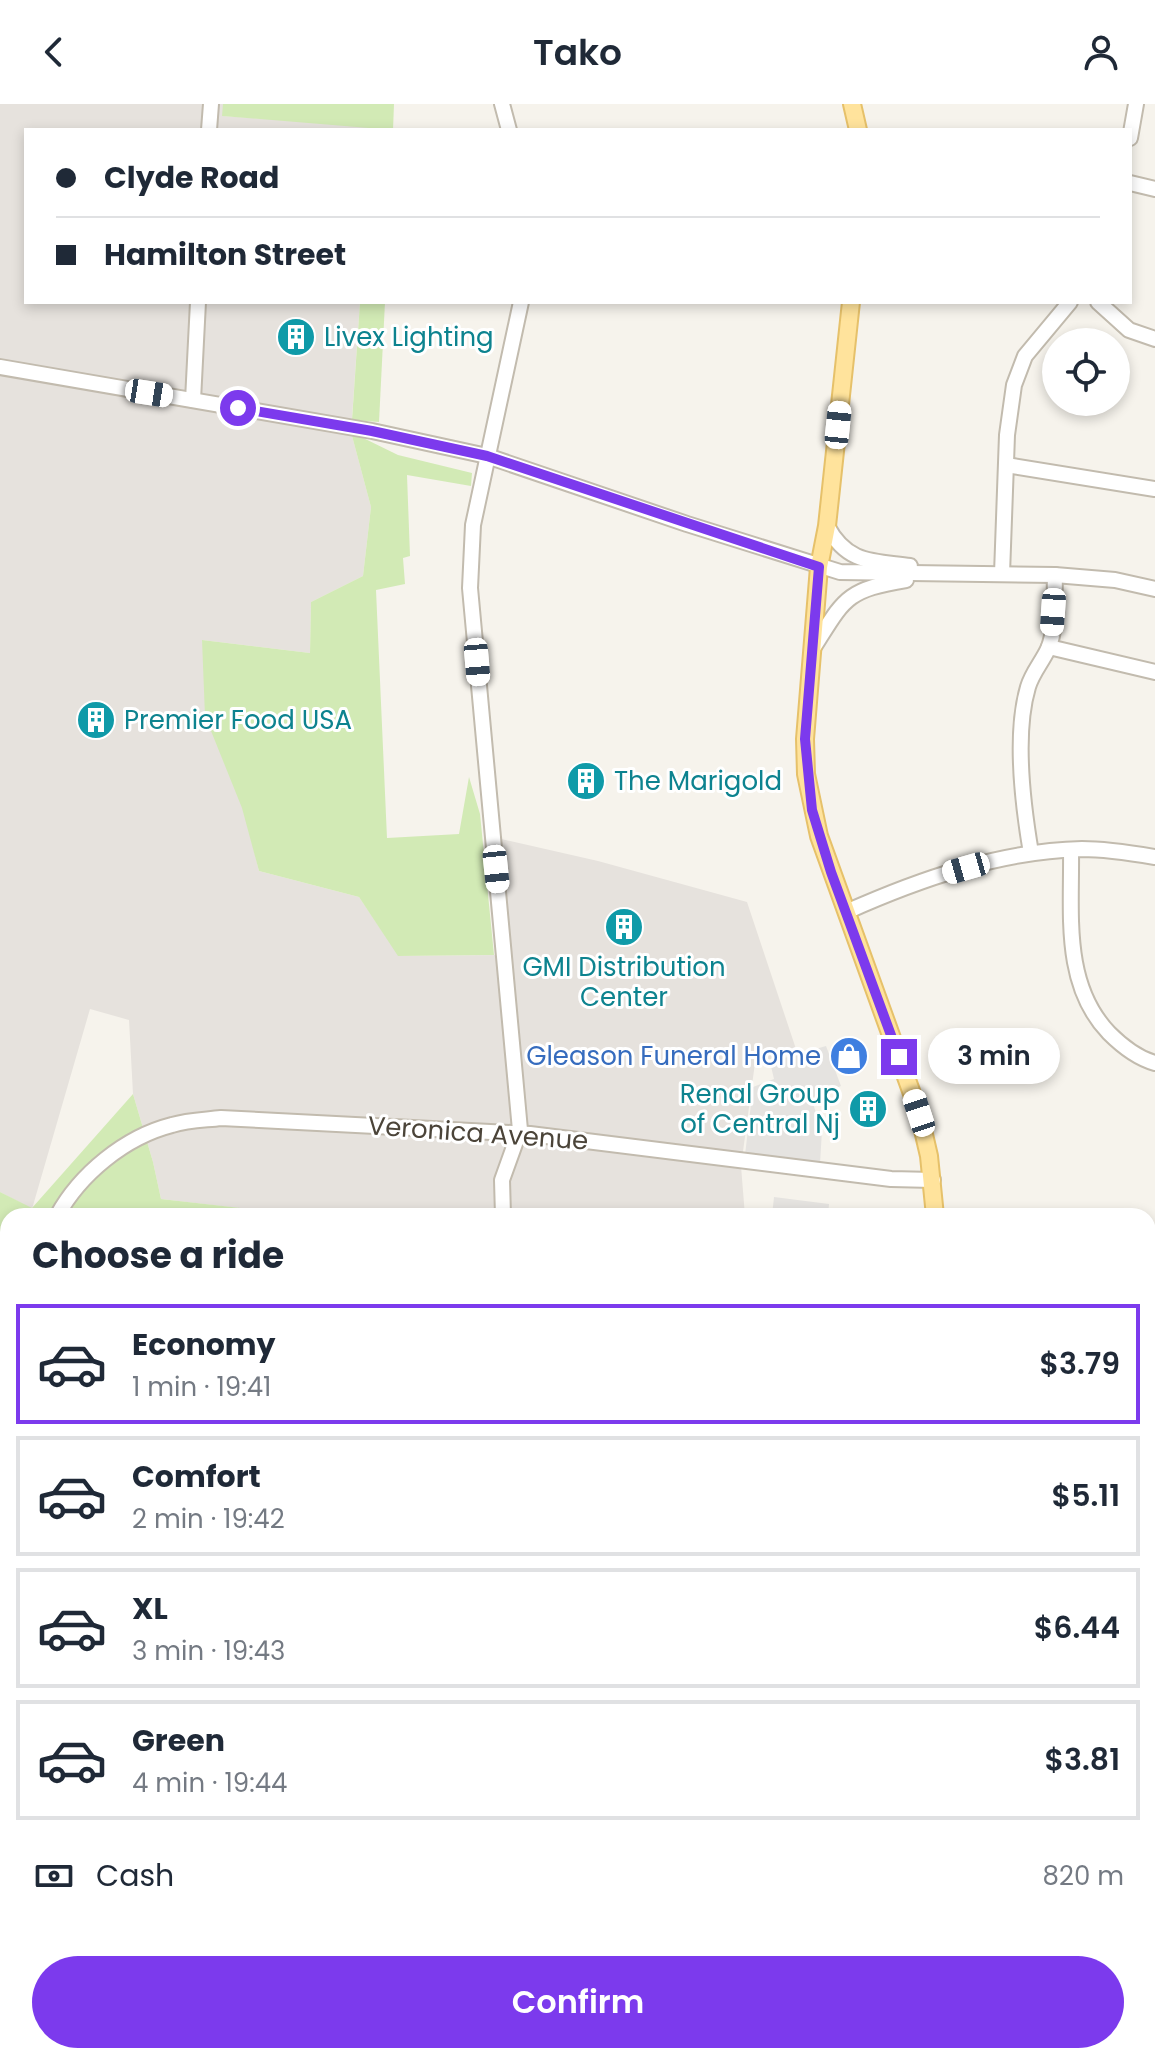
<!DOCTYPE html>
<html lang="en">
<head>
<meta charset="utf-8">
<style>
	body { margin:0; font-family:Poppins,sans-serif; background:#f6f6f7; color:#1f2937; height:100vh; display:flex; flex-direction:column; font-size:30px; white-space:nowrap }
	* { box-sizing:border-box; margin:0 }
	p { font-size:26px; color:#747a83 }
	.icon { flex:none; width:44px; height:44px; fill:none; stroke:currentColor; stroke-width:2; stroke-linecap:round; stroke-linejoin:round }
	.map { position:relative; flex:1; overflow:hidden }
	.drawer { position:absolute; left:0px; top:1104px; width:1156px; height:856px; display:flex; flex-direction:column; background:#fff; border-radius:24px 24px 0 0; box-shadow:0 4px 12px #0003 }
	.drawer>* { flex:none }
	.hud { position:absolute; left:24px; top:24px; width:1108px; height:176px; border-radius:0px; box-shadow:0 4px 12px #0003; display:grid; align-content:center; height:176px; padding:0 32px; background:#fff }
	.buttons { position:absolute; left:1042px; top:224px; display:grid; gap:16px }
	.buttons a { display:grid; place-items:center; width:88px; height:88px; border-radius:50%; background:#fff; box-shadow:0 4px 12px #0003; font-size:40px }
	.end { position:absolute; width:36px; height:36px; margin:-18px; border:10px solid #7c3aed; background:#fff; box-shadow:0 0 0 4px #fff }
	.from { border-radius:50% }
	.bubble { position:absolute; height:56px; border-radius:28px; background:#fff; box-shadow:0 4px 12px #0003; font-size:26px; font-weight:600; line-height:56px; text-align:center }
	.car { position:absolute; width:24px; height:48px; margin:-24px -12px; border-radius:10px; box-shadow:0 0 6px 2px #0007; background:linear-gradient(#fff 24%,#345 0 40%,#fff 0 76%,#345 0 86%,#fff 0) }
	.hud b { display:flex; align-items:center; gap:28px; height:76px; font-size:30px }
	.hud b+b { border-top:2px solid #e0e1e3 }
	.hud i { width:20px; height:20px; background:#1f2937 }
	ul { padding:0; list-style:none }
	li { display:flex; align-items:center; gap:24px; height:120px; margin:0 16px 12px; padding:0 16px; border:4px solid #e0e1e3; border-radius:0px }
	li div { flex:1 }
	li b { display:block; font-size:30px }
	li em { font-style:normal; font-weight:600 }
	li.on { border-color:#7c3aed }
	li>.icon { width:72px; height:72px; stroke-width:1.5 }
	h2 { padding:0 32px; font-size:36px; line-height:96px }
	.pay { display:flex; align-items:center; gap:20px; height:88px; padding:0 32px; font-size:30px }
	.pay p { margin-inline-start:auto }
	.button { display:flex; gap:16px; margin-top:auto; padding:16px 32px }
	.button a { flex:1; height:92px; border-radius:48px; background:#7c3aed; color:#fff; font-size:32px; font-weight:600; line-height:92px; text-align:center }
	header { display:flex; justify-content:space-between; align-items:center; height:104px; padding:0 32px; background:#fff; font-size:36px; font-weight:600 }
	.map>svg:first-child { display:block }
</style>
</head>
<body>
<header><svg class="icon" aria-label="back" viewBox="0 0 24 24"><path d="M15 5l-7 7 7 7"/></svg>Tako<svg class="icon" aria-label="person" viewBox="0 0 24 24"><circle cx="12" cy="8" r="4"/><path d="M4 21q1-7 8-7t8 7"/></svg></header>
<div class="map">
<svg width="1155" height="1960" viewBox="0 0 1155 1960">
	<rect width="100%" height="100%" fill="#f6f3ec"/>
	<!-- industrial -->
	<g fill="#e6e2dd">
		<path d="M0,0H223V12L371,22V26H26V198H360L351,328L371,403L363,472L311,498L310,549L202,536L259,767L359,793L399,852L503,851L492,733L598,757L747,798L797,948L755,959L741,1062L745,1112H284L283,1109L161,1095L153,1058L133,990L129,916L90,905L32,1105L0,1088Z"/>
		<path d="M0,1488L8,1490V1761L0,1759Z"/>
		<path d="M0,1916L8,1920V1952H166L232,1956L259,1952H469L470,1960H0Z"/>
	</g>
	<!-- green -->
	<g fill="#d2eab5">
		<path d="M223,0H394L393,26L222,12Z"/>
		<path d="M360,198H385L379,318L352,316Z"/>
		<path d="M351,328L398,351L472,369L471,382L407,371L410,452L403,454L405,480L376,486L387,734L459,730L469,673L480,710L494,851L398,852L359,793L259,767L242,704L205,612L202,536L310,549L311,498L363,472L371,403Z"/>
		<path d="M133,990L153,1058L161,1095L284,1109L283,1112H8V1490L0,1488V1088L32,1104Z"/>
		<path d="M1148,1525H1155V1649L1148,1646Z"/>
		<path d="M0,1759L8,1761V1920L0,1916Z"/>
	</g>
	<!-- parking -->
	<g fill="#e5e3e0">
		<path d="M826,942L841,982L811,994L822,1026L820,1060L745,1051L753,983L774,975L770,958Z"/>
		<path d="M774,1093L829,1100L828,1112H772Z"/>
	</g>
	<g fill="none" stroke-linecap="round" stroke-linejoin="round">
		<defs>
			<g id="minor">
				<path d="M502,0L509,26"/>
				<path d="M209,26L211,0"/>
				<path d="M1130,34L1136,0"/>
				<path d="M1130,79L1155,85"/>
				<path d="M1098,198L1129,226L1155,235"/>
				<path d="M0,263L372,327L487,352L687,420L840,468L1055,471L1115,476L1155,485"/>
				<path d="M193,296L198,198"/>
				<path d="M1006,361L1155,385"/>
				<path d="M827,422C847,460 873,457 910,462"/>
				<path d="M1002,470L1007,331L1014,281L1025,252L1070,198"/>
				<path d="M1049,543L1155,568"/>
				<path d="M812,546C844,496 844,486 906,476"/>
				<path d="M1071,746C1072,809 1062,880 1109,929C1122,942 1137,954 1155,959"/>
				<path d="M1031,749C1023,702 1014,630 1028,583C1032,569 1042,558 1048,545C1057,524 1054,494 1055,471"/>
				<path d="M846,808C920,775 1000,747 1082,745C1106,745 1131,749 1155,753"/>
				<path d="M57,1112C80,1070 125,1033 172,1021C188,1016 204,1016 221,1014L530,1030L891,1075L933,1076"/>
				<path d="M503,1112L502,1076L520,1026L470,484L473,421L521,198"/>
				<path d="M1148,1140L1155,1142"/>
				<path d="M1148,1291L1155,1293"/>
				<path d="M0,1309L8,1278"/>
				<path d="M1148,1448L1155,1450"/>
				<path d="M1148,1712L1155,1714"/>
				<path d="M583,1952L584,1960"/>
				<path d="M766,1952L767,1960"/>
				<path d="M891,1952L892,1960"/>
			</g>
			<g id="major">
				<path d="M852,0L858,26"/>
				<path d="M851,198L827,422L819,463L805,635L806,670L819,732L919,1009L929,1052L935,1112"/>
				<path d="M1024,1952L1026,1960"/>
			</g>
		</defs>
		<!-- minor casing -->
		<use href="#minor" stroke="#c2bbae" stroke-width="18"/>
		<!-- major casing -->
		<use href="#major" stroke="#e6c16a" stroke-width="20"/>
		<!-- minor -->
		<use href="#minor" stroke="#fff" stroke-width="14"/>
		<!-- major -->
		<use href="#major" stroke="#ffe39c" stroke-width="16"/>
	</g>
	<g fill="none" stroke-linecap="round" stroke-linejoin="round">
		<!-- route -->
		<path stroke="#7c3aed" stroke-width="10" d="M238,304L372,327L487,352L819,463L805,635L812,706L831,768L899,953"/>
	</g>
	<!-- icons -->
	<defs>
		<symbol id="building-disc" viewBox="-11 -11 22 22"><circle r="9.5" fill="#0f9aa8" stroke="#fff"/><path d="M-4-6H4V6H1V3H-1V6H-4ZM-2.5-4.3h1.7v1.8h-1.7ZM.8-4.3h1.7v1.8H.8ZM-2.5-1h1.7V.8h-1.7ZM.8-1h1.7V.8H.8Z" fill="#fff"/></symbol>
		<symbol id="shop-disc" viewBox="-11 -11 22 22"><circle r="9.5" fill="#3f7fe0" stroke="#fff"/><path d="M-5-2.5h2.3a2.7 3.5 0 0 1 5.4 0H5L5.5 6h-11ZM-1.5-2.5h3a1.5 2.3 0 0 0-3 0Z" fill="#fff"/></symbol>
	</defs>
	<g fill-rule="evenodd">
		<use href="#building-disc" x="274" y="211" width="44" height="44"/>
		<use href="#building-disc" x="74" y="594" width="44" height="44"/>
		<use href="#building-disc" x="564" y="655" width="44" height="44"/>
		<use href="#building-disc" x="602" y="801" width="44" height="44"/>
		<use href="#shop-disc" x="827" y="930" width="44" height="44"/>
		<use href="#building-disc" x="846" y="983" width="44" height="44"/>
	</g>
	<g text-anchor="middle" stroke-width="6" stroke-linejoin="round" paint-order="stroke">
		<!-- culture labels -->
		<g font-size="26" fill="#0d838f" stroke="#fff" text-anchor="start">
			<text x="324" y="242">Livex Lighting</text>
			<text x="124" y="625">Premier Food USA</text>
			<text x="614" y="686">The Marigold</text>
			<text x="624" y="872" text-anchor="middle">GMI Distribution<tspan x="624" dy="30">Center</tspan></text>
			<text x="840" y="999" text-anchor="end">Renal Group<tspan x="840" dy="30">of Central Nj</tspan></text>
		</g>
		<!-- shop labels -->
		<g font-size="26" fill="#366cbe" stroke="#fff" text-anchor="end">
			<text x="821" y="961">Gleason Funeral Home</text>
		</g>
		<!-- street labels -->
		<g font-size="26" fill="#4b4439" stroke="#fff">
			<text transform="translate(478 1029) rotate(4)" y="9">Veronica Avenue</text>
		</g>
	</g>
</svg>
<div class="buttons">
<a><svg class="icon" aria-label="locate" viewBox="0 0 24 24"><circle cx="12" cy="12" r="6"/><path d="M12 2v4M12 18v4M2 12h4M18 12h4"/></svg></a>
</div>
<i class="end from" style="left:238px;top:304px"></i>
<i class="end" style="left:899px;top:953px"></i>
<div class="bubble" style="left:928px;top:924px;width:132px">3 min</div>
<i class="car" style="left:149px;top:289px;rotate:99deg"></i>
<i class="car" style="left:838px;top:321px;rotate:6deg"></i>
<i class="car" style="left:1053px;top:508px;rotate:184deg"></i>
<i class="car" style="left:477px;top:558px;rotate:175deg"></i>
<i class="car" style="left:966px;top:764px;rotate:254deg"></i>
<i class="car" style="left:496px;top:765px;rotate:174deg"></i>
<i class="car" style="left:919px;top:1009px;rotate:342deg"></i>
<div class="hud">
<b><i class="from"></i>Clyde Road</b>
<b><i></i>Hamilton Street</b>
</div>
<section class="drawer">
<h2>Choose a ride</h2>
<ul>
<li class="on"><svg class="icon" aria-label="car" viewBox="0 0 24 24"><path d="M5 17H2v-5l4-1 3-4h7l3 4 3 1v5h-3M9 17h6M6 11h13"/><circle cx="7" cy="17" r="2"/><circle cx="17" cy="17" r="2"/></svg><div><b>Economy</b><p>1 min · 19:41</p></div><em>$3.79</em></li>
<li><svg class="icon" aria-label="car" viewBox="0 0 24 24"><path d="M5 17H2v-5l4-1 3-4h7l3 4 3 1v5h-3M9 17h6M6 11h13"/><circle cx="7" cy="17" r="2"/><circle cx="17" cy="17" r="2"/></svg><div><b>Comfort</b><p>2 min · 19:42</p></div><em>$5.11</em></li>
<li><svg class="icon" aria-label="car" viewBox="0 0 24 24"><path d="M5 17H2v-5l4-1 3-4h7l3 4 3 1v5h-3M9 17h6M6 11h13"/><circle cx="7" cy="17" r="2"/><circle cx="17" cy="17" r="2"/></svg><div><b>XL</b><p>3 min · 19:43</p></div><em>$6.44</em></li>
<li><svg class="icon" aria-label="car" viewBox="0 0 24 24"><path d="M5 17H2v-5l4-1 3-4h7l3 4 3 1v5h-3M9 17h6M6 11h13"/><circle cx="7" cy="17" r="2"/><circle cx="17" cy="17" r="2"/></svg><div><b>Green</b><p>4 min · 19:44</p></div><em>$3.81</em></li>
</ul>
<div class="pay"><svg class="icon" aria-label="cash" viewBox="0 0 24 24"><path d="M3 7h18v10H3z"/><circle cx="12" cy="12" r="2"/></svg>Cash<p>820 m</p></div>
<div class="button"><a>Confirm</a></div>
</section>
</div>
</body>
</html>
